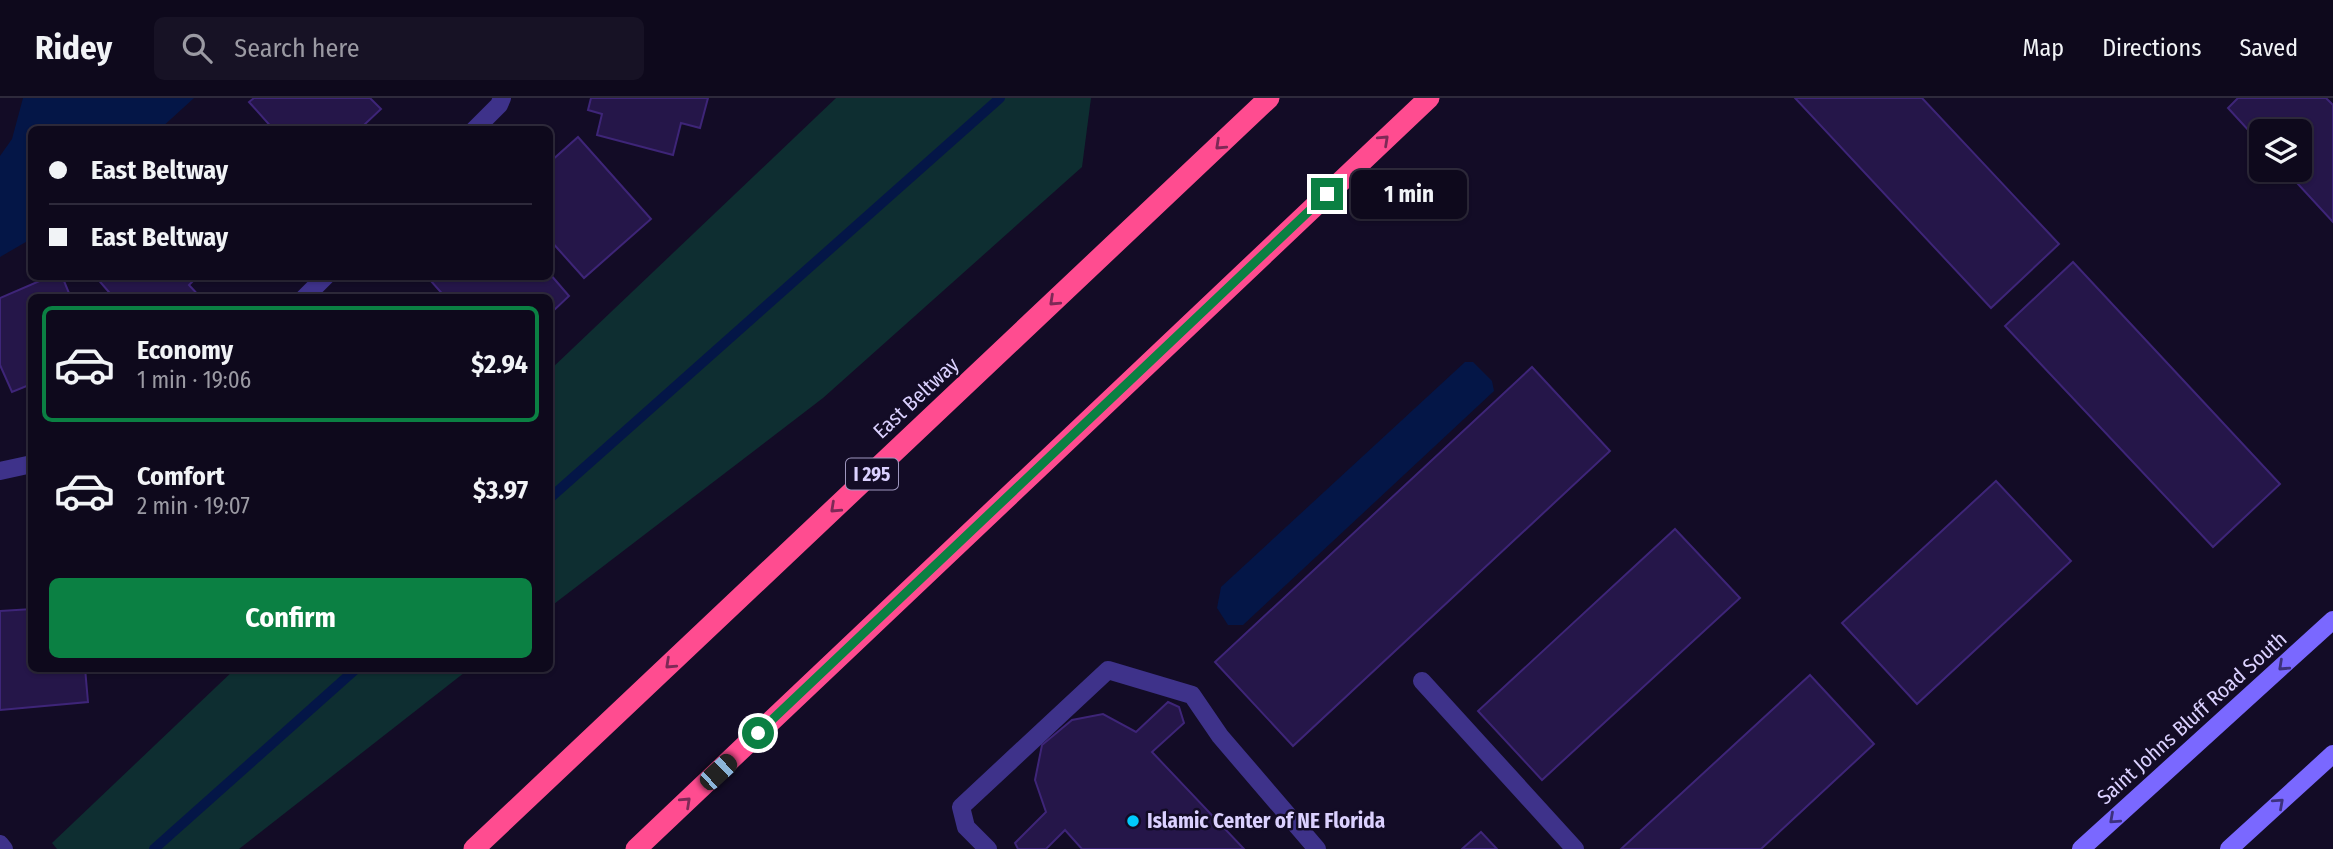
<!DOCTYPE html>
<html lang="en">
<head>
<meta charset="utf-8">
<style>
	body { margin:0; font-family:"Fira Sans Condensed",sans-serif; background:#171225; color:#f1f3f6; height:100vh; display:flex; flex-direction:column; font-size:26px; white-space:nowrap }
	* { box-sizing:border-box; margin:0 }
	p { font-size:23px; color:#9b9aa3 }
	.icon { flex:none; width:38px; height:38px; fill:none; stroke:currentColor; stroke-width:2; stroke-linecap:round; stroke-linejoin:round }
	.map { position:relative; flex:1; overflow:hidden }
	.panel { position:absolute; left:28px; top:196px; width:525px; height:378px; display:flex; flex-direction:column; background:#0e091c; border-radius:10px; box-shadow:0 2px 5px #0004,0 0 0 2px #2e2a3b }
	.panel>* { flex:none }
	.banner { position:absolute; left:28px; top:28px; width:525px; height:154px; border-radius:10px; box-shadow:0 2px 5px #0004,0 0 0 2px #2e2a3b; display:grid; align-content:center; height:154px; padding:0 21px; background:#0e091c }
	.tools { position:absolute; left:2249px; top:21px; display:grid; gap:14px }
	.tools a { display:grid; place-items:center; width:63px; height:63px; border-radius:10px; background:#0e091c; box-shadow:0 2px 5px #0004,0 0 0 2px #2e2a3b; font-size:35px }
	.end { position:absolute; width:32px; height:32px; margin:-16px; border:9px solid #0b8043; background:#fff; box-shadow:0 0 0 4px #fff }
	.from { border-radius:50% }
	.bubble { position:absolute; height:49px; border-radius:10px; background:#0e091c; box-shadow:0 2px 5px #0004,0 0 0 2px #2e2a3b; font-size:23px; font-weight:700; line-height:49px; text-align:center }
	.car { position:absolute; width:21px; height:42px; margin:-21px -10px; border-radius:9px; box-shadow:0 0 5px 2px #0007; background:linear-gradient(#222 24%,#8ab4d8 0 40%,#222 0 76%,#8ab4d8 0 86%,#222 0) }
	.banner b { display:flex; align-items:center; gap:24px; height:66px; font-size:26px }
	.banner b+b { border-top:2px solid #2e2a3b }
	.banner i { width:18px; height:18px; background:#f1f3f6 }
	ul { padding:12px 0 0; list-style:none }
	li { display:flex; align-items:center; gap:21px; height:116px; margin:0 14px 10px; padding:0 7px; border:4px solid transparent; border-radius:10px }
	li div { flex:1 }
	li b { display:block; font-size:26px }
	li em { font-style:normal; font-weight:700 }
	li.selected { border-color:#0b8043 }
	li>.icon { width:63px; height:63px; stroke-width:1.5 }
	.cta { display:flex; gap:14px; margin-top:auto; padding:14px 21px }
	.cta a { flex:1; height:80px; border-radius:10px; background:#0b8043; color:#fff; font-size:28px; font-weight:700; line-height:80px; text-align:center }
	header { display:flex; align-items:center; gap:42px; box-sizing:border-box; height:98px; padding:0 35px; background:#0e091c; border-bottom:2px solid #2e2a3b }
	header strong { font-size:33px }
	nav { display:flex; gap:38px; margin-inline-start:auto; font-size:24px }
	.search { width:490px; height:63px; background:#171225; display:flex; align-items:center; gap:18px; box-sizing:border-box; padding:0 24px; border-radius:10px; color:#9b9aa3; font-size:26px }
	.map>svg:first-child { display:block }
</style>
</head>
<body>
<header>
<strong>Ridey</strong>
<div class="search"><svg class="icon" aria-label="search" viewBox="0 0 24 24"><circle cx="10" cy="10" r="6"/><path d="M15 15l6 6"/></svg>Search here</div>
<nav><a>Map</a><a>Directions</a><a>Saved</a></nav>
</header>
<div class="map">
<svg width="2333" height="751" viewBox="0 0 2333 751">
	<rect width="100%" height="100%" fill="#130c26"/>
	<!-- green -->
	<g fill="#0e2e31">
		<path d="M836,0H1091L1082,69L823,300L550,509V272Z"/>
		<path d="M235,571H469L239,751H57L52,745Z"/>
	</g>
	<!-- water -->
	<g fill="#041647">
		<path d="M23,0H194L160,31L32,32L31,141L0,159V58L12,41Z"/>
		<path d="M1465,264H1473L1492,283L1494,293L1243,527H1228L1217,510L1221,489Z"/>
	</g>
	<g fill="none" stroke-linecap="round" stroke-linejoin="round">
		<!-- stream -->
		<g stroke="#041647" stroke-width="10">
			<path d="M550,400L1000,0"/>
			<path d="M154,751L357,570"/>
		</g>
	</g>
	<!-- building -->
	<g fill="#251649" stroke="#3e2578" stroke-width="2">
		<path d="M254,0H370L381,11L365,26L370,32H274L249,4Z"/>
		<path d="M591,0H708L700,30L681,25L673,57L597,37L602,16L588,12Z"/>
		<path d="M1795,0H1922L2059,146L1991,210Z"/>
		<path d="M2238,0H2326L2333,7V124L2285,72H2300V33H2261V46L2228,10Z"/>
		<path d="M578,39L651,121L584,180L550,142V64Z"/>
		<path d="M2073,164L2280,386L2213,449L2005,228Z"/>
		<path d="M550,176L569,198L550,216V200H446L430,182L433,178H550Z"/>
		<path d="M51,178H62L71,200H32V292L29,287L12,294L0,267V200Z"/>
		<path d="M95,178H198L189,187L201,200H114Z"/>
		<path d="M1532,269L1610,353L1293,648L1215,564Z"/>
		<path d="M1996,383L2071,463L1917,606L1842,525Z"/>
		<path d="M1675,431L1740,500L1542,682L1478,613Z"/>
		<path d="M32,511V570H85L88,604L0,612V513Z"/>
		<path d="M1810,577L1874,646L1761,751H1621Z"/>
		<path d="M1168,604L1179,609L1184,625L1152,654L1244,751H1082L1065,732L1046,751H1018L1015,745L1046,714L1035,682L1042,647L1072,622L1103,616L1136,634Z"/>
		<path d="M1481,734L1497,751H1462Z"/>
	</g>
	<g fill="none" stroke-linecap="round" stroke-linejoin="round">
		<!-- service -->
		<g stroke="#3e328a" stroke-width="18">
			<path d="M1422,583L1575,751"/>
			<path d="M988,751L966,729L961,709L1108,572L1192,597L1220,638L1317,751"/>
		</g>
		<!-- minor -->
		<g stroke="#3e328a" stroke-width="18">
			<path d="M474,32L499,7L502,0"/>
			<path d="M304,200L326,178"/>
			<path d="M0,373L32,366"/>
			<path d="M0,746L4,751"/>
		</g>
		<!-- secondary -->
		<g stroke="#7a68ff" stroke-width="18">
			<path d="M2081,751L2333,522"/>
			<path d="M2229,751L2333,656"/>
		</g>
		<!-- motorway -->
		<g stroke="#ff4c90" stroke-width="21">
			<path d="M474,751L1269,0"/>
			<path d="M636,751L1429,0"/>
		</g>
	</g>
	<!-- one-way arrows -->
	<defs><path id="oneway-chevron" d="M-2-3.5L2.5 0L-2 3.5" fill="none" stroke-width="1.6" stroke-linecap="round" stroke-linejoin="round" transform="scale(1.75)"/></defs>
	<g stroke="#7d2956">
		<use href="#oneway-chevron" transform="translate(1384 42) rotate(-43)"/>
		<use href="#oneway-chevron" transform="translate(1220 47) rotate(137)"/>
		<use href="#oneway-chevron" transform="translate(1054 203) rotate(137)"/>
		<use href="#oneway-chevron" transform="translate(835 410) rotate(137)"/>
		<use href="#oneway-chevron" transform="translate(670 566) rotate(137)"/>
		<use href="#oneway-chevron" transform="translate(686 704) rotate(-43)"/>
	</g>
	<g stroke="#3c317d">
		<use href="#oneway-chevron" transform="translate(2283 568) rotate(137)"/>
		<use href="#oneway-chevron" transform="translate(2279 705) rotate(-42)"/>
		<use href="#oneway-chevron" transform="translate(2114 721) rotate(138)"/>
	</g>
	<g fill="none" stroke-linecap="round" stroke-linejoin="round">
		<!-- route -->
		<path stroke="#0b8043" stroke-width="9" d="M758,635L1327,96"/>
	</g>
	<!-- markers -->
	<circle fill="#00cafc" stroke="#130c26" stroke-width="2.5" cx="1133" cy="723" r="7"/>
	<g text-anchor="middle" stroke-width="5" stroke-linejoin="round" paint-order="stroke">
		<!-- shield labels -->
		<rect fill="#130c26" stroke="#9f96be" stroke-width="2" x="846" y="360.5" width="52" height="31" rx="5"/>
		<g font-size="19" font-weight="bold" fill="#dbd1ff">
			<text x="872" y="383">I 295</text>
		</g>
		<!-- street labels -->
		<g font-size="21" fill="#dbd1ff" stroke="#130c26">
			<text transform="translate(916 300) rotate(-43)" y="7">East Beltway</text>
			<text transform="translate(2192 620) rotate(-42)" y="7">Saint Johns Bluff Road South</text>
		</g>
		<!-- poi labels -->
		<g font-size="21" font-weight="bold" fill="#dbd1ff" stroke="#130c26" text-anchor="start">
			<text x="1147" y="730">Islamic Center of NE Florida</text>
		</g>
	</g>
</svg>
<div class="tools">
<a><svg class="icon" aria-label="layers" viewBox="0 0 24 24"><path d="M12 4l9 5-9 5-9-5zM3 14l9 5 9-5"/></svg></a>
</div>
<i class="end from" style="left:758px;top:635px"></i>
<i class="end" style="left:1327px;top:96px"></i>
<div class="bubble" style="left:1351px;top:72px;width:116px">1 min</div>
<i class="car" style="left:718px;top:674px;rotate:47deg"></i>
<div class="banner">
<b><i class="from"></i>East Beltway</b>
<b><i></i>East Beltway</b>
</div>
<section class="panel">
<ul>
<li class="selected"><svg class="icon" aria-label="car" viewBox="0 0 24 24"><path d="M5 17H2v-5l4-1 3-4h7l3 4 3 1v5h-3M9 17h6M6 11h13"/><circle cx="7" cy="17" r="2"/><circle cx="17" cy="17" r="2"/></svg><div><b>Economy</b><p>1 min · 19:06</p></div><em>$2.94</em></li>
<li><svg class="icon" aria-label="car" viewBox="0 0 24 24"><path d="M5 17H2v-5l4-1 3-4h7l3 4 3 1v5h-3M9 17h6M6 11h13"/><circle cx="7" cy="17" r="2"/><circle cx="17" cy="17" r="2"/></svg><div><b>Comfort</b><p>2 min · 19:07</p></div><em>$3.97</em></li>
</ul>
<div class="cta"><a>Confirm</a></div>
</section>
</div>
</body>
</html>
